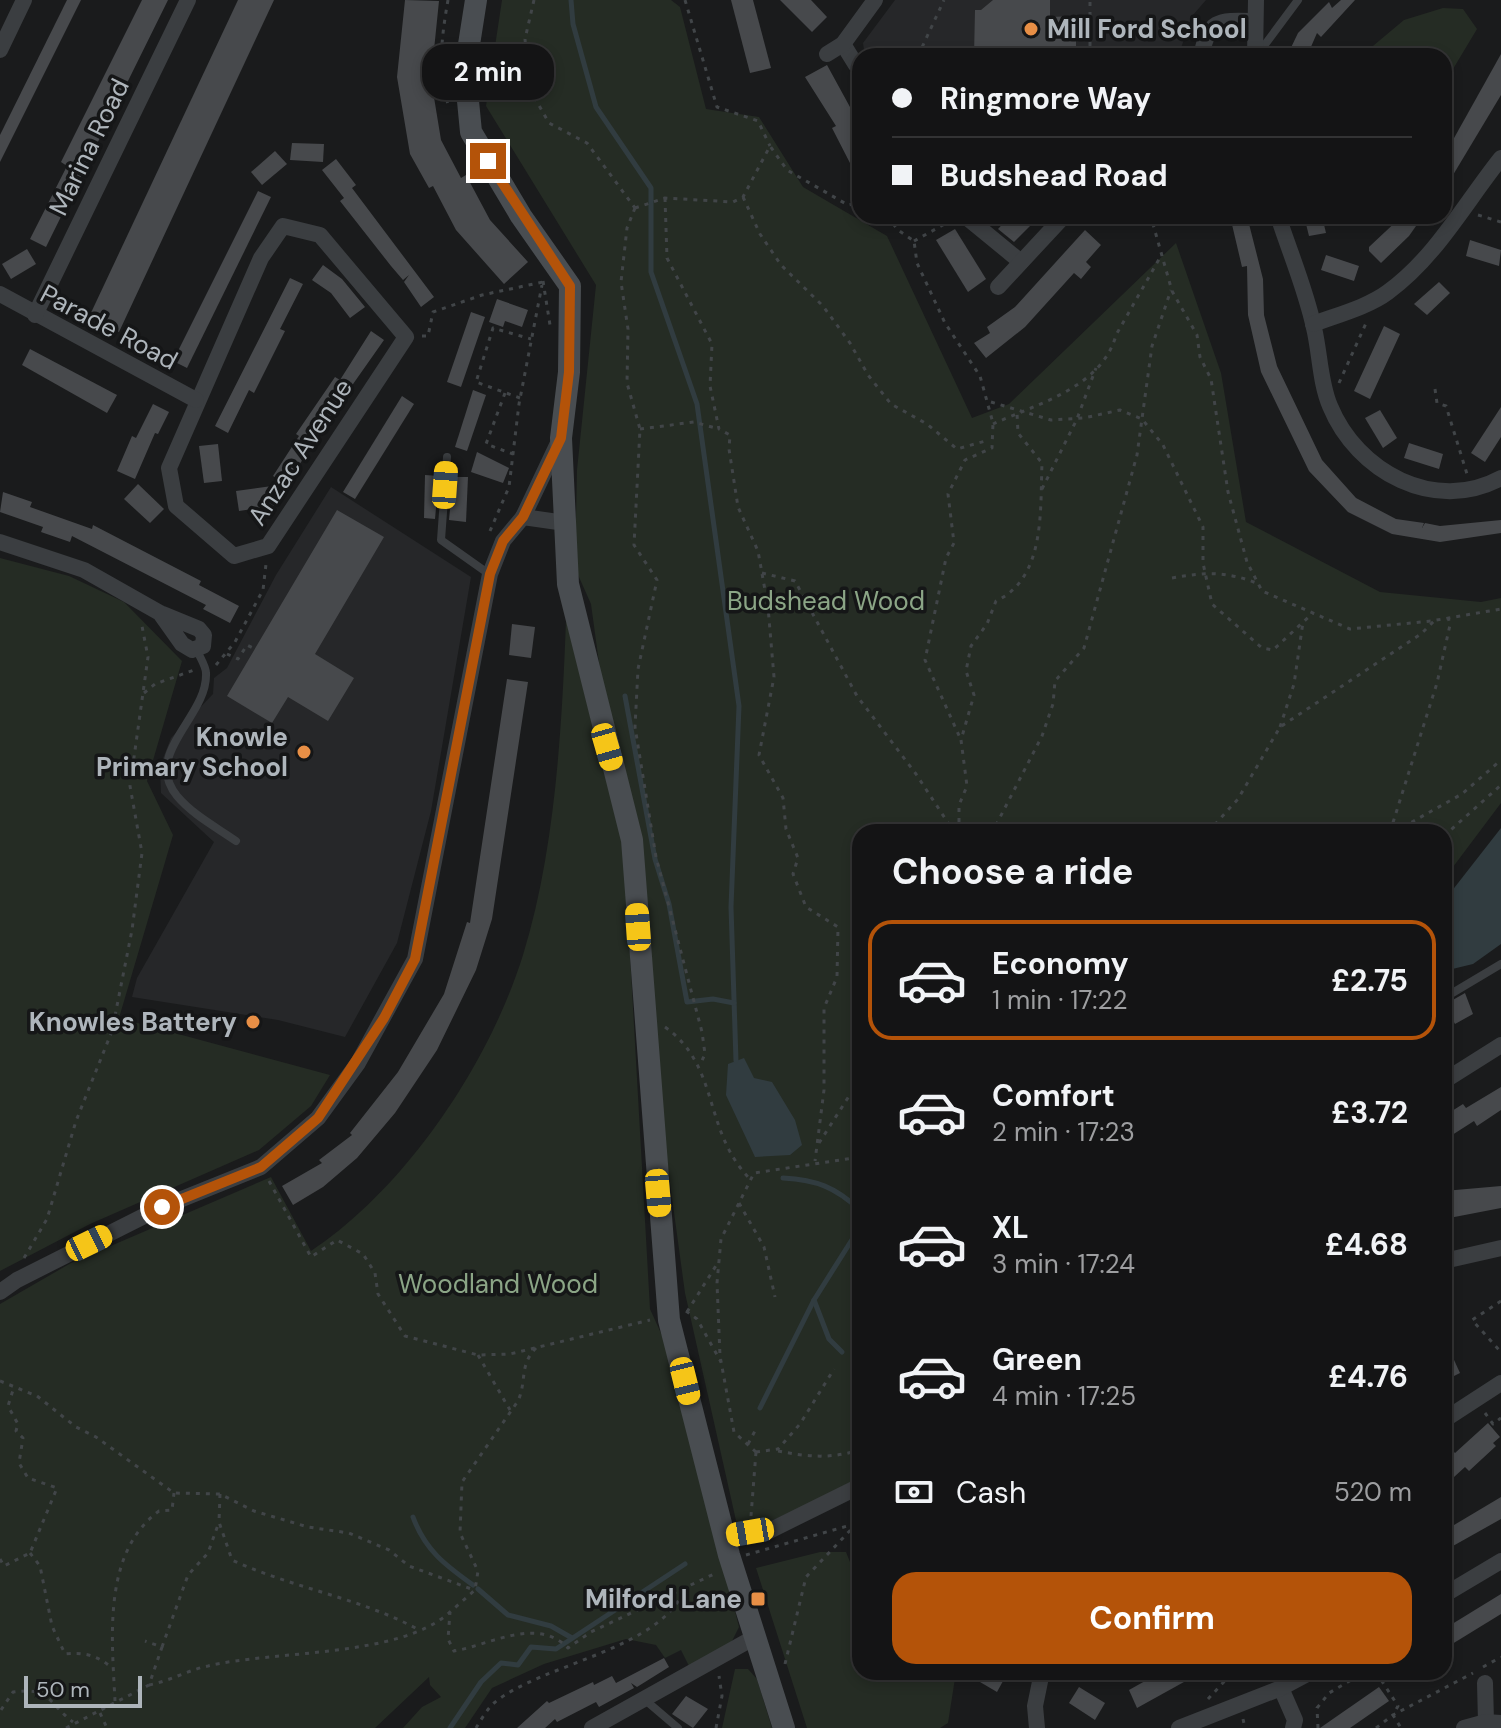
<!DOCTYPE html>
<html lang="en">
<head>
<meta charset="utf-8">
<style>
	body { margin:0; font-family:"DM Sans",sans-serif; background:#212122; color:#f1f3f6; height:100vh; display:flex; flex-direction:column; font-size:30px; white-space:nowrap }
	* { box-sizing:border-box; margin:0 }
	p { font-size:26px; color:#9d9ea0 }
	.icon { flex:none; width:44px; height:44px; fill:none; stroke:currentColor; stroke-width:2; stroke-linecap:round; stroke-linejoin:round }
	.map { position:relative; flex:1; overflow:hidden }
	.side { position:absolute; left:852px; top:824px; width:600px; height:856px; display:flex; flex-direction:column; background:#141415; border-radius:24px; box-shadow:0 4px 12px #0003,0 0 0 2px #333334 }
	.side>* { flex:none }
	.top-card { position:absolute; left:852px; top:48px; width:600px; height:176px; border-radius:24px; box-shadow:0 4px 12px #0003,0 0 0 2px #333334; display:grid; align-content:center; height:176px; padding:0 40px; background:#141415 }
	.scale { position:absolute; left:24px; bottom:20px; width:118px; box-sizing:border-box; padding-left:8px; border:4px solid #aeb5bb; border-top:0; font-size:22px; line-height:28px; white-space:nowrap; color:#aeb5bb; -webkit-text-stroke:6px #151617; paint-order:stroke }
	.end { position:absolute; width:36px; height:36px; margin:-18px; border:10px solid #b45309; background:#fff; box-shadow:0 0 0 4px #fff }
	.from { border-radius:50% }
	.bubble { position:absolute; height:56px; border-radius:24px; background:#141415; box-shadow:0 4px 12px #0003,0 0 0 2px #333334; font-size:26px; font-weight:700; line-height:56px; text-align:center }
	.car { position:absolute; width:24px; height:48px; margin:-24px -12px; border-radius:10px; box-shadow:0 0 6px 2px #0007; background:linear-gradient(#f5c518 24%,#345 0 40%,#f5c518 0 76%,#345 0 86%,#f5c518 0) }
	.top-card b { display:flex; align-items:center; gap:28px; height:76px; font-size:30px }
	.top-card b+b { border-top:2px solid #333334 }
	.top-card i { width:20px; height:20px; background:#f1f3f6 }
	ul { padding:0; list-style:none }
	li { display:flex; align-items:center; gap:24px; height:120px; margin:0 16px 12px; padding:0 24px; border:4px solid transparent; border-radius:24px }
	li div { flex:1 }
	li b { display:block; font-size:30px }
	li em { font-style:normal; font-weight:700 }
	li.active { border-color:#b45309 }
	li>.icon { width:72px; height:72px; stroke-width:1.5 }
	h2 { padding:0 40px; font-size:36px; line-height:96px }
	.pay { display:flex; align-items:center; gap:20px; height:88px; padding:0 40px; font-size:30px }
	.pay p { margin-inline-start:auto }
	.cta { display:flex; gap:16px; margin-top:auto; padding:16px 40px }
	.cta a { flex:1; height:92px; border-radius:24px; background:#b45309; color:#fff; font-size:32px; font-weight:700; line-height:92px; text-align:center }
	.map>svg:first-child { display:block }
</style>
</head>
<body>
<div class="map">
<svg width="1501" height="1728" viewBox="0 0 1501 1728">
	<rect width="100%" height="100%" fill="#1a1b1c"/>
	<!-- built -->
	<g fill="#262729">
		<path d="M895,0H1206L1193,15L1178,56H865L863,43Z"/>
		<path d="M331,487L471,577L431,811L397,943L345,1037L278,1020L132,997L137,978L214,842L161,793L160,766L171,738L213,694L214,678L227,668L276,575Z"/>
	</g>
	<!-- green -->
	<g fill="#252c24">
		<path d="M502,0H671L680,7L706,109L759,117L803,187L887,236L972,418L1009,404L1176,243L1221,373L1246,522L1380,592L1481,602L1501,598V803L1447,875L1444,876V832H860V1324L856,1334L860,1338V1480L756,1528L737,1525L685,1293L591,604L575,568L577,470L596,285L486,106Z"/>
		<path d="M1443,8L1463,9L1477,29L1444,84V56H1361L1404,20Z"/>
		<path d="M0,558L69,576L124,602L182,661L147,781L173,835L119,1018L330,1075L311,1106L259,1150L90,1224L0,1271Z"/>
		<path d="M566,620L624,848L650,1309L669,1351L739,1627L731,1643L689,1666L681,1650L665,1658L656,1645L626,1639L544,1664L492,1688L465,1728H403L422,1707L441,1697L430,1685L429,1677L375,1728H0V1304L71,1263L271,1177L311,1251C406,1188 489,1064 523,955C555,852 562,728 566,620Z"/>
		<path d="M820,1552H846L854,1572L860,1575V1672H956L948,1723L940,1728H807L756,1568Z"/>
		<path d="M735,1669H748L757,1679L772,1728H722Z"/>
	</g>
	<!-- water -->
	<g fill="#313c40">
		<path d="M1501,828V944L1473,964L1444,971V901Z"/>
		<path d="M744,1058L754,1078L772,1082L795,1120L802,1145L790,1155L755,1157L726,1095L728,1064Z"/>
	</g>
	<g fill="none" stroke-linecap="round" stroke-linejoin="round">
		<!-- stream -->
		<g stroke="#313c40" stroke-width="5">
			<path d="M571,0L573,24L596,107L651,188V272L697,404L739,706L731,907L736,1061"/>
			<path d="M625,696L655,859L669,904L687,1002L713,999L734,1003"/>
			<path d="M783,1178C817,1180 835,1187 860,1210"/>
			<path d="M814,1300L829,1339L842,1352"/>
			<path d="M760,1408L814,1300L860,1227"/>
			<path d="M413,1517C425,1550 445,1565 473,1585"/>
			<path d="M478,1589L508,1615L551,1626L572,1638"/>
			<path d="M450,1728L481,1682L501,1663L518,1665L531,1647L556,1649L685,1564"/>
		</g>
	</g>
	<!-- building -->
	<g fill="#47494c">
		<path d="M67,0H81L0,162V135Z"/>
		<path d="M142,0H168L46,247L30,239L67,166L61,162Z"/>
		<path d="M238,0H274L119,332L89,317Z"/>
		<path d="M405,0L439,1L431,79L441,140L461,178L466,175L490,220L528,262L504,284L456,230L433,186L429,188L410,154L397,77Z"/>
		<path d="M731,0H753L771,68L750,73Z"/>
		<path d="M780,0H811L827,17L812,32Z"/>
		<path d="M993,0H1050V17L1076,16V56H974L975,10H981Z"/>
		<path d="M1341,0H1355L1321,37L1317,33L1307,56H1287L1298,33L1329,2L1332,8Z"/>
		<path d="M1501,54V95L1444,190V156Z"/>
		<path d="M827,65L856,118L851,120L860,138V159L851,165L832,128L836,126L805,77Z"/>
		<path d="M292,143L324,144L323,162L290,160Z"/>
		<path d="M275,151L287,164L262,185L251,172Z"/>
		<path d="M336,159L356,185L352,188L434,297L421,307L404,282L409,275L403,280L391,266L340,201L344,198L322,170Z"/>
		<path d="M258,191L271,197L187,368L173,361Z"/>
		<path d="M1010,216H1040L1014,242L998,229Z"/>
		<path d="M1230,216H1247L1263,279L1264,315L1277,366L1322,460L1356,498L1396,519L1424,523L1422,528L1425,523L1440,526L1501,520V533L1440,542L1392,534L1348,512L1309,471L1261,372L1248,315L1247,266L1242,267Z"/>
		<path d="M1304,216H1322L1326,233L1309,236Z"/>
		<path d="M1402,216H1423L1409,236L1381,263L1369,251V247Z"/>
		<path d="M955,229L986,279L968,292L936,240Z"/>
		<path d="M1085,230L1101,245L1086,262L1091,267L1081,279L1074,273L1025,327L986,358L974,343L990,333L987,327L1015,307Z"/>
		<path d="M1470,240L1501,250L1499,266L1466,256Z"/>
		<path d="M27,249L36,264L11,279L2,264Z"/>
		<path d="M1326,255L1359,266L1354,281L1321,270Z"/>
		<path d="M323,265L342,279L365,307L350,318L331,293L312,280Z"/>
		<path d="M290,278L303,284L280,329L285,331L254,393L249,390L228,433L215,426Z"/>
		<path d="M1439,282L1450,293L1427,315L1414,304Z"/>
		<path d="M497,299L528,310L522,327L505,321L503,327L489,322Z"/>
		<path d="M471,312L485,317L461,387L447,382Z"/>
		<path d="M1384,326L1400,334L1370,399L1354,391Z"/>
		<path d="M371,331L384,340L320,431L287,485L273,476L299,436L296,434L335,377L340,380Z"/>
		<path d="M30,349L117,395L107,413L22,365Z"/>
		<path d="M473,390L486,395L467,451L455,447Z"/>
		<path d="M402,396L414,404L355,499L343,492Z"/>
		<path d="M153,404L169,412L158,434L155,433L135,479L117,471L132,436L136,438Z"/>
		<path d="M1501,407V437L1485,462L1471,453Z"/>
		<path d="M1380,410L1397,438L1383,448L1365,418Z"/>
		<path d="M1409,443L1443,454L1439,469L1404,458Z"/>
		<path d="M218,444L222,481L204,483L199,446Z"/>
		<path d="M477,452L509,468L503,483L471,472Z"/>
		<path d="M425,475L439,476L435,519L424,518Z"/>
		<path d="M453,477H468L466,522L449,520Z"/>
		<path d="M138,484L164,509L150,523L124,499Z"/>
		<path d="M272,486L274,506L239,511L236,491Z"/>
		<path d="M3,492L32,502L30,507L92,529L93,525L201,581L199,585L239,606L230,623L203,609L206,605L72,536L70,542L41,532L43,527L0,512Z"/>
		<path d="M337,510L384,537L315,654L354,678L328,721L288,697L272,723L227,696Z"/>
		<path d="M512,624L535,627L531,658L509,655Z"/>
		<path d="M507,679L528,682L492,919L476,970L437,1050L395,1113L357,1158L323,1187L293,1205L282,1186L322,1163L319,1160L352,1135L350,1133L398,1072L444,994L467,922L470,923Z"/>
		<path d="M1465,993L1473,1014L1455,1024L1450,1015L1444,1018V1005Z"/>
		<path d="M1501,1087V1110L1477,1126L1474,1121L1449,1137L1444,1129V1116L1463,1104L1466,1108Z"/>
		<path d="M1501,1186V1208L1444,1219V1191Z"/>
		<path d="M1444,1338L1460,1373L1444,1381Z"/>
		<path d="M1488,1423L1500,1437L1493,1443L1496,1446L1469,1471L1465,1467L1454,1477L1444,1466V1456L1451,1449L1455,1453Z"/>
		<path d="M1501,1497V1519L1444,1551V1531Z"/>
		<path d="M1501,1594V1614L1444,1649V1629Z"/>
		<path d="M664,1658L669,1667L637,1687L631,1683L634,1688L599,1707L596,1702L557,1722L555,1719L545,1728H517L547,1701L549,1703L593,1682L594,1685L612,1676L616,1683Z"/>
		<path d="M986,1672H1008L997,1692L980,1682Z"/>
		<path d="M1161,1672H1202L1137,1708L1129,1690Z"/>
		<path d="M1079,1687L1105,1703L1095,1720L1069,1703Z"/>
		<path d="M1379,1687L1389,1701L1350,1728H1320Z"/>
		<path d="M686,1696L708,1709L693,1728L672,1714Z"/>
	</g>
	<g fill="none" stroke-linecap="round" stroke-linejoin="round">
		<!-- path -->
		<g stroke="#414548" stroke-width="3" stroke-dasharray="4 6" stroke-linecap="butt">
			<path d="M448,0C442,34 437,70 448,104"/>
			<path d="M534,0L525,39L529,88L549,123L587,143L635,208"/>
			<path d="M685,0L717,107L758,121L770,146"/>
			<path d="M918,56L944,0"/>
			<path d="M1090,56V0"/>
			<path d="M853,80L860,94"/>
			<path d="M743,197L760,234L781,265L823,306L850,343L868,375L891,404L927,424L957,449L989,440"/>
			<path d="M665,198L667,258L712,344L710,386L719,429L730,435L729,449L738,507L758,551L768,607L774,677L759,755L783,798L786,829L798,858L793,874L806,907L838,927L837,977L824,1008V1090L815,1161"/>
			<path d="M635,208L627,228L621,282L628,329L627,383L640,429L634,545L657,580L638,669L635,727L656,857L702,1032L705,1054L700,1065"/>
			<path d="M635,208L665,198L733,202L743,197L770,146L787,170L848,205L860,203"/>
			<path d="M1478,215L1501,222"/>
			<path d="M887,216L898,230L914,241L917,263L945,323L980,376L993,423L992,448L965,460L948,494L954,543L946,558L925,660L961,740"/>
			<path d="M1146,216L1153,224L1172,291L1197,335L1200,357L1211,379L1228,492L1247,562L1262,591L1350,629L1431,621L1501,609"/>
			<path d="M914,241L952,220"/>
			<path d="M543,281L550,325"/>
			<path d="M422,336H428L433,312L482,295L543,282"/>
			<path d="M1339,383L1367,321"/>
			<path d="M1435,389L1437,403L1446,406L1467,474"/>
			<path d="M505,393L486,444L513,454"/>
			<path d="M520,398L476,382L493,328L531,339"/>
			<path d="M991,402L1051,420L1084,418L1120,410L1142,419L1163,445L1203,527V563L1212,604L1262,648L1273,650L1313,613"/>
			<path d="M993,424C1036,404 1102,388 1116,335L1162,254"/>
			<path d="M640,429L694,422L719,429"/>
			<path d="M1042,489L1077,419L1096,368"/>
			<path d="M490,531L509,487L519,404L542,285"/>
			<path d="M762,573L795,581L857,696L916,774L954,832"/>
			<path d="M1172,578C1205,572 1227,571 1259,584"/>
			<path d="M227,654L238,659L247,645L255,649"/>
			<path d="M216,665L235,642L263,590L266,564"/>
			<path d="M144,693L155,684L194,670"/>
			<path d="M1280,727L1294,684L1303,622"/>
			<path d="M959,832V805L967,786L961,740L974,695L966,671L971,646L987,624L996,601C1046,578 1040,509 1042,463L1018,433L1017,413"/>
			<path d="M989,832L994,829L1042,736L1053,704L1055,681L1084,648L1137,455L1152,346L1171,290"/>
			<path d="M1208,832L1238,799L1280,727L1421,634L1435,620"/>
			<path d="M1390,832L1437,683L1450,625L1448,617"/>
			<path d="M1394,832L1462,794L1501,760"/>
			<path d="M1444,836L1501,785"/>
			<path d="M665,1027C721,1067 702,1131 751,1180"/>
			<path d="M819,1143L860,1079"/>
			<path d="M269,1181L311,1257L337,1240L363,1254L375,1273L378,1294L405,1336L478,1355L510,1354L650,1320"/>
			<path d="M739,1203L764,1247L775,1297"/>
			<path d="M24,1258L47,1219L76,1121L112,1031L132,930L142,853L130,786L148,657L141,621"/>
			<path d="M1501,1301L1472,1320L1501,1352"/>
			<path d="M686,1311L697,1319L721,1362"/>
			<path d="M687,1312L717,1264"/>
			<path d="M536,1348C519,1365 527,1381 518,1401L462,1482L460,1533L478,1571L475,1590L450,1612L448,1639L454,1651C490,1645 537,1616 568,1648L591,1632L714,1574"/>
			<path d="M478,1355L510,1410"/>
			<path d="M851,1360H860"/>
			<path d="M0,1381L37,1396L76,1427L96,1437L174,1493L220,1494L254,1511L308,1527L349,1533L389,1550L409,1566L474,1590"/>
			<path d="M1485,1413L1493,1424L1501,1418"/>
			<path d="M748,1444L756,1429"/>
			<path d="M778,1451C809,1457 829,1459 860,1450"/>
			<path d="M756,1452L734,1432L720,1356L717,1283L721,1239L754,1173L860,1157"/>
			<path d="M756,1452L778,1449L800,1424L834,1369"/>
			<path d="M220,1494L219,1522L232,1560C292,1588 361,1598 419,1630"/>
			<path d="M751,1516L756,1452"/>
			<path d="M30,1553L40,1566L52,1626L65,1654C84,1652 97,1655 112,1668"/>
			<path d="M746,1555L851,1525"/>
			<path d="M0,1559L4,1566L30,1553L57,1488L28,1478L19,1463L23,1438L16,1431L18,1424L8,1406L13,1390"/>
			<path d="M162,1647L188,1575L208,1553L219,1522"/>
			<path d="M785,1664L806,1577L860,1520"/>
			<path d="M1483,1667L1501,1657"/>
			<path d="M1376,1672L1398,1706L1393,1715L1401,1728"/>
			<path d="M149,1685C170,1681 188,1670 208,1666C274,1650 400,1658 450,1612"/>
			<path d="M1208,1699L1233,1672"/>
			<path d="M115,1701C112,1639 102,1553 159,1511L172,1510L174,1493"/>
			<path d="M1,1710L13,1692C51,1687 47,1702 73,1722"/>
			<path d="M100,1713L107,1728"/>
			<path d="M1243,1719L1245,1728"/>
			<path d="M66,1728L149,1685L162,1647L145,1641"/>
			<path d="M476,1728C481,1720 487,1709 494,1703C540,1664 665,1649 685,1587"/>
			<path d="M716,1728L722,1696L719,1676"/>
			<path d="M1318,1728L1317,1708L1329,1693L1365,1672"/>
			<path d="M1376,1728L1393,1715L1473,1673"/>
		</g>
		<!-- lane -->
		<g stroke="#3b3e41" stroke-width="8">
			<path d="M1258,54L1298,0"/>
			<path d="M447,457L441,540L489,574"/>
			<path d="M197,650C199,656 206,666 206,673C208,717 142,753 177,796C193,815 216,827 236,841"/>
			<path d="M1444,998L1501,964"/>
			<path d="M644,1699L678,1728"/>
		</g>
		<!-- street -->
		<g stroke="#3b3e41" stroke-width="16">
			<path d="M843,44L856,65"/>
			<path d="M0,50L24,0"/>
			<path d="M827,54L843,44L875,0"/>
			<path d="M1201,56C1209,19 1218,20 1254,21"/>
			<path d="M1255,56L1256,0"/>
			<path d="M965,216L1021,262"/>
			<path d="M1278,216C1290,253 1306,290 1314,328C1320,353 1320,383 1330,406C1357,472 1435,514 1501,478"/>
			<path d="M283,226L320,235L406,337L268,546L234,556L176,506L169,468L261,258Z"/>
			<path d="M998,287L1064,216"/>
			<path d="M0,294L196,400"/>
			<path d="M35,315L188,0"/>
			<path d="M1313,324C1337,315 1368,307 1388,292C1436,257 1465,203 1501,158"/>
			<path d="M523,517L565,523"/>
			<path d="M0,542L84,570L160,613L199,629L204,635L203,646L192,650L182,644L160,613"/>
			<path d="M1444,1081L1501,1045"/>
			<path d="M1444,1261L1501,1248"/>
			<path d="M0,1292L17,1280L162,1207L261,1167L318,1118L358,1063L415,959L490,574L503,541L523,517L560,439"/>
			<path d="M1444,1420L1501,1383"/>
			<path d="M725,1536L769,1531L860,1486"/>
			<path d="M1444,1595L1501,1561"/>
			<path d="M1485,1683L1486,1722"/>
			<path d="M1281,1688L1295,1720L1293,1728"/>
			<path d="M592,1728L755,1637"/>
			<path d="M1037,1728L1035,1706L1042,1672"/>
			<path d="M1179,1728L1281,1688L1311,1672"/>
			<path d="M1464,1728L1486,1722L1501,1723"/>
		</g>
		<!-- secondary -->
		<path stroke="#494d51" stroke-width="22" d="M476,0L465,70L471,132L521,216L570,286L569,372L561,438L568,584L632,840L669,1320L729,1555L784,1728"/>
	</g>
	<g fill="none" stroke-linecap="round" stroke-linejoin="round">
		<!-- route -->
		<path stroke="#b45309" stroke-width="10" d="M162,1207L261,1167L318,1118L384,1018L415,959L490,574L503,541L523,517L561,438L569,372L570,286L488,161"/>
	</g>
	<!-- markers -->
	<g fill="#e88f46" stroke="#151617" stroke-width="3">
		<circle cx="1031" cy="29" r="8"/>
		<circle cx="304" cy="752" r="8"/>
		<circle cx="253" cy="1022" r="8"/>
		<rect x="750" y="1591" width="16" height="16" rx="4"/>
	</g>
	<g text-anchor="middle" stroke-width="7" stroke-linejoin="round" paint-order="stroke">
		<!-- poi labels -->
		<g font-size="26" font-weight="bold" fill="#aeb5bb" stroke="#151617" text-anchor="end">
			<text x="1047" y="38" text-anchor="start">Mill Ford School</text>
			<text x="288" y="746">Knowle<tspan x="288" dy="30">Primary School</tspan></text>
			<text x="237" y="1031">Knowles Battery</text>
			<text x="742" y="1608">Milford Lane</text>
		</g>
		<!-- street labels -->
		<g font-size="26" fill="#aeb5bb" stroke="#151617">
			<text transform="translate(89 147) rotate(-64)" y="9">Marina Road</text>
			<text transform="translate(109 327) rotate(28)" y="9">Parade Road</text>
			<text transform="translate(300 452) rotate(-57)" y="9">Anzac Avenue</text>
		</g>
		<!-- park labels -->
		<g font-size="26" fill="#8ba586" stroke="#151617">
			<text x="826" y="610">Budshead Wood</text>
			<text x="498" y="1293">Woodland Wood</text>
		</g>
	</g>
</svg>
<div class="scale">50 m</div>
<i class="end from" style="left:162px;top:1207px"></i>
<i class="end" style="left:488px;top:161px"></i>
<div class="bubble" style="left:422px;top:44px;width:132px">2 min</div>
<i class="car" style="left:445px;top:485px;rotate:4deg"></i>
<i class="car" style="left:607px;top:747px;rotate:164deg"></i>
<i class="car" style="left:638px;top:927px;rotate:356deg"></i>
<i class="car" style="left:658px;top:1193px;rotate:175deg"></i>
<i class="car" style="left:89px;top:1243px;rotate:64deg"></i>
<i class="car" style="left:685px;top:1381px;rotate:166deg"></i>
<i class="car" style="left:750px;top:1532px;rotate:260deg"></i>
<div class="top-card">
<b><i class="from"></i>Ringmore Way</b>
<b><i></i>Budshead Road</b>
</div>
<section class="side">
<h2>Choose a ride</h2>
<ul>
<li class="active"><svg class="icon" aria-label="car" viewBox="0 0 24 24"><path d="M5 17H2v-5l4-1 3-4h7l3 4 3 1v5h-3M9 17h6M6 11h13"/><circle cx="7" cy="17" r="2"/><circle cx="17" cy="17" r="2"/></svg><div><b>Economy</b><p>1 min · 17:22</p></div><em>£2.75</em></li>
<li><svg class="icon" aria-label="car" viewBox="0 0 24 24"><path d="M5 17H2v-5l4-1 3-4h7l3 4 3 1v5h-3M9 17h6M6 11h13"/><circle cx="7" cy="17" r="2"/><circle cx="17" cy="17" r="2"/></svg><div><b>Comfort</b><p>2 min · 17:23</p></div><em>£3.72</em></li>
<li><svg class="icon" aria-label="car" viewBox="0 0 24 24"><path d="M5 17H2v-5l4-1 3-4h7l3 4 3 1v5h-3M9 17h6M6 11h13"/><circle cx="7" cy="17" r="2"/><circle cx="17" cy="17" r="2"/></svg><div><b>XL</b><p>3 min · 17:24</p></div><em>£4.68</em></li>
<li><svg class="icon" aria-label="car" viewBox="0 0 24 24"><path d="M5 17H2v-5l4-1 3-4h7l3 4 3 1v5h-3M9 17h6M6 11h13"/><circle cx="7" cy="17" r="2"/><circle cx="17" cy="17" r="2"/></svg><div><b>Green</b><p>4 min · 17:25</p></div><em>£4.76</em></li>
</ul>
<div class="pay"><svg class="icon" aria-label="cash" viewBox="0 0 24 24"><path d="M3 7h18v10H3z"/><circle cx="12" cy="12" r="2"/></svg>Cash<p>520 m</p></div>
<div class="cta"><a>Confirm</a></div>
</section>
</div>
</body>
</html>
